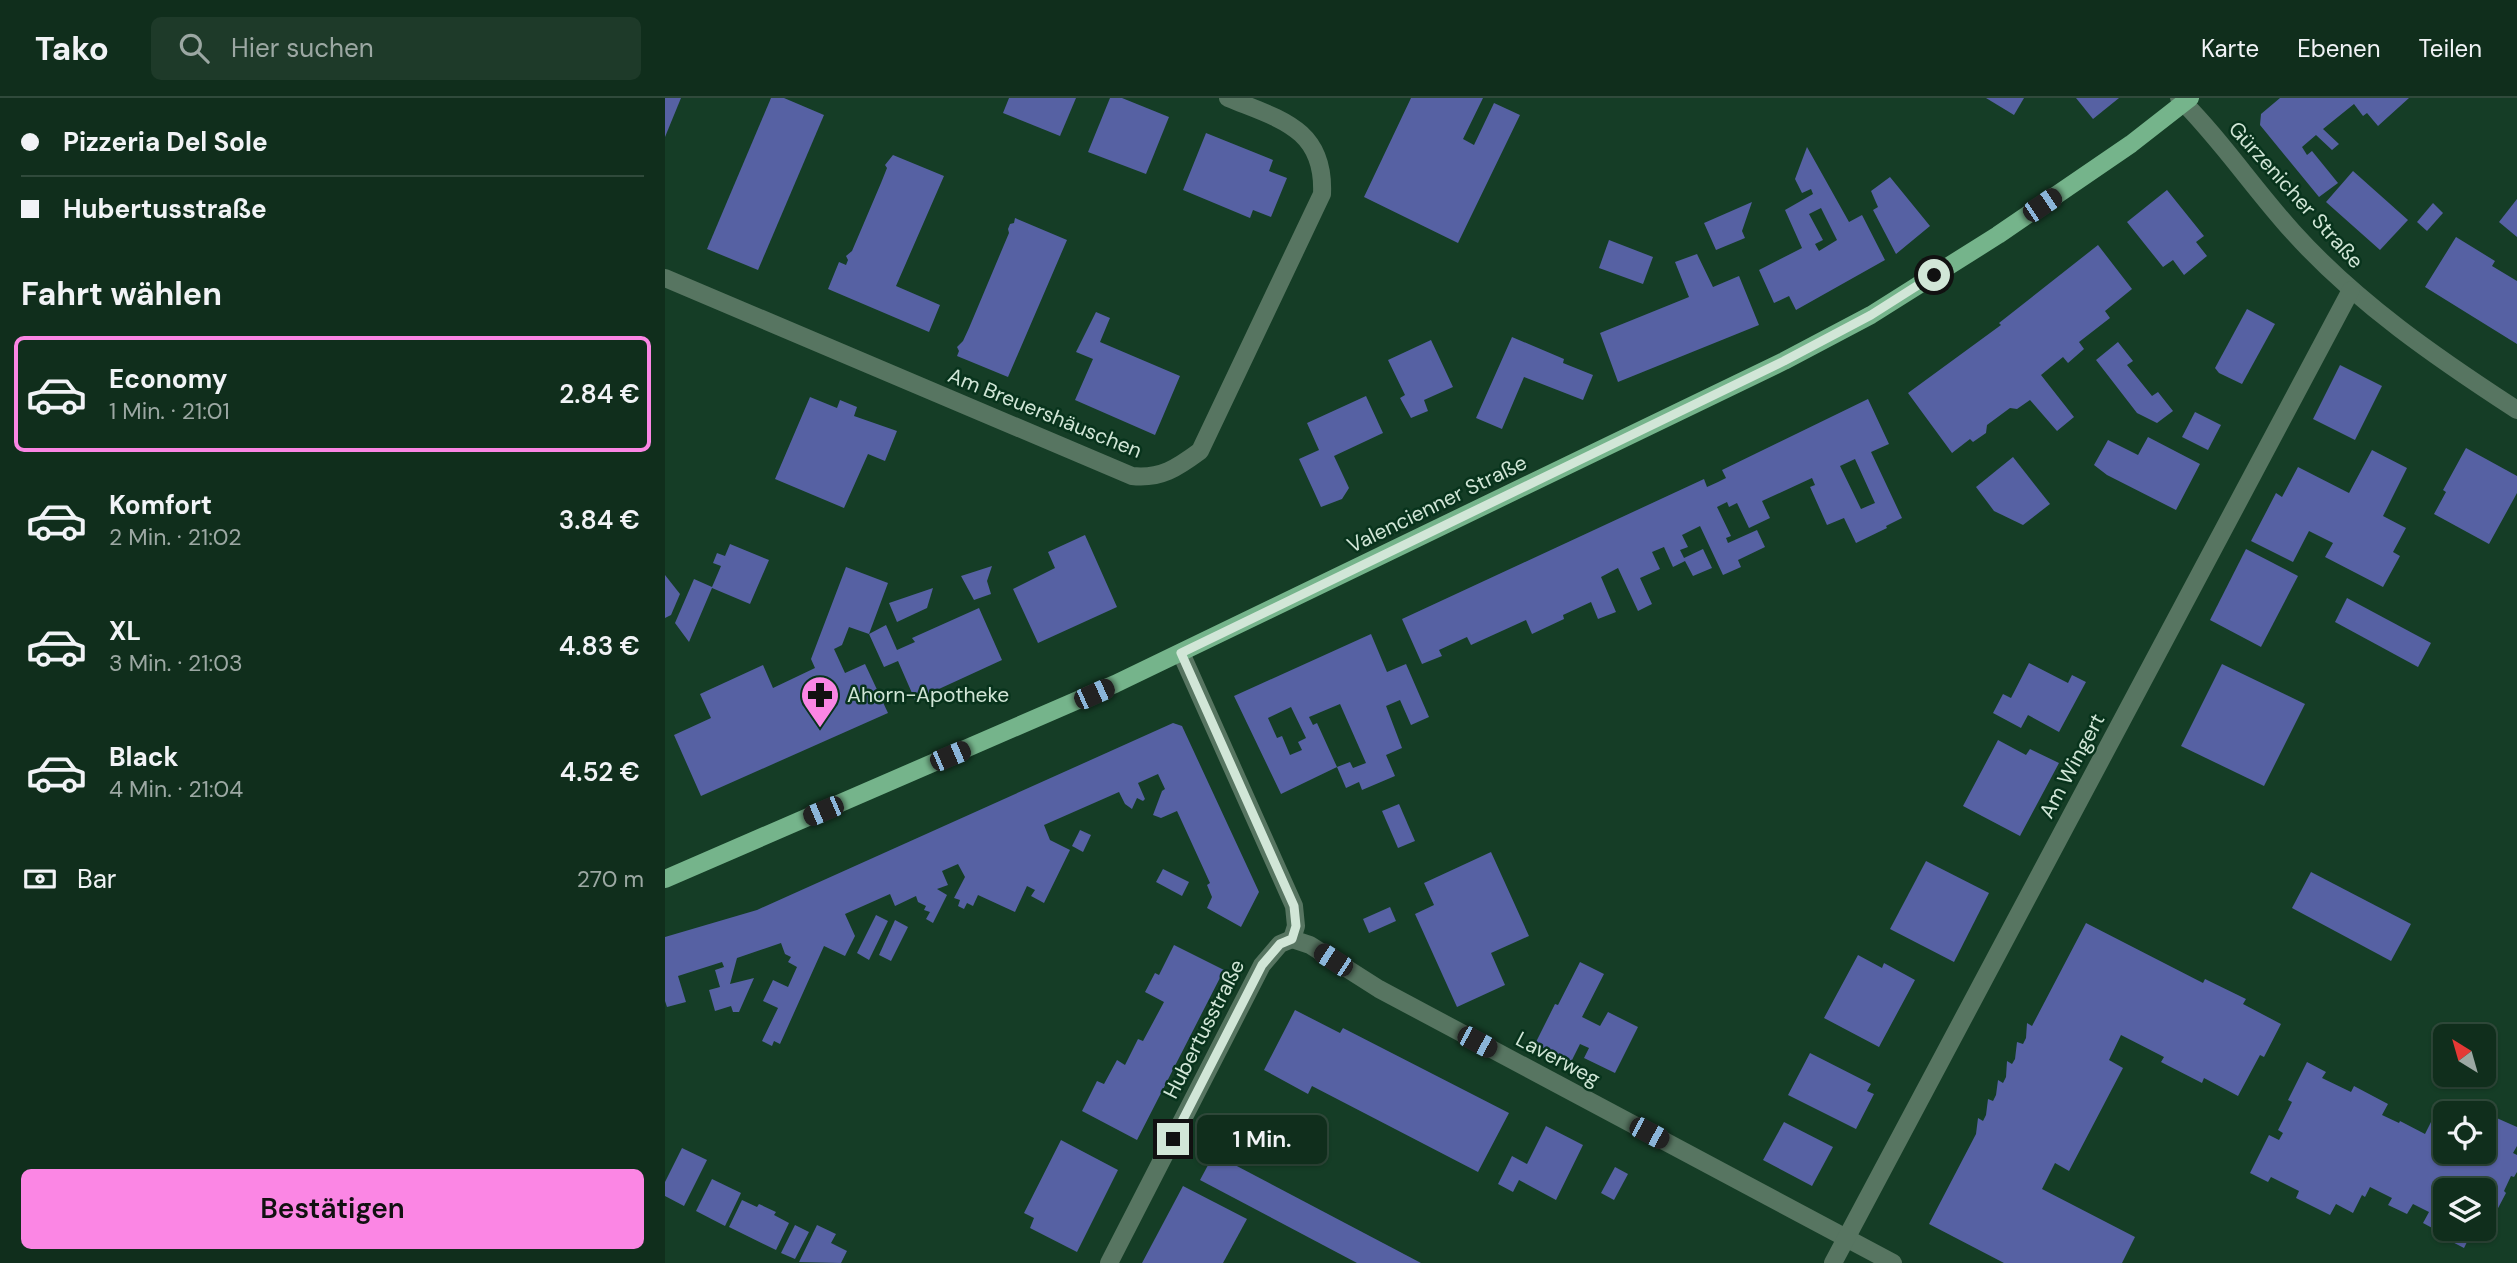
<!DOCTYPE html>
<html lang="de">
<head>
<meta charset="utf-8">
<style>
	body { margin:0; font-family:"DM Sans",sans-serif; background:#1e3a29; color:#f1f3f6; height:100vh; display:flex; flex-direction:column; font-size:26px; white-space:nowrap }
	* { box-sizing:border-box; margin:0 }
	p { font-size:23px; color:#9ca8a3 }
	.icon { flex:none; width:38px; height:38px; fill:none; stroke:currentColor; stroke-width:2; stroke-linecap:round; stroke-linejoin:round }
	.map { position:relative; flex:1; overflow:hidden }
	.panel { display:flex; flex-direction:column; background:#102e1c; width:665px }
	.panel>* { flex:none }
	.guide { display:grid; align-content:center; height:154px; padding:0 21px; background:#102e1c }
	.needle { width:46px; rotate:323deg }
	.tools { position:absolute; left:1768px; top:926px; display:grid; gap:14px }
	.tools a { display:grid; place-items:center; width:63px; height:63px; border-radius:10px; background:#102e1c; box-shadow:0 2px 5px #0004,0 0 0 2px #304a3b; font-size:35px }
	.end { position:absolute; width:32px; height:32px; margin:-16px; border:9px solid #d1e6d7; background:#111; box-shadow:0 0 0 4px #111 }
	.from { border-radius:50% }
	.bubble { position:absolute; height:49px; border-radius:10px; background:#102e1c; box-shadow:0 2px 5px #0004,0 0 0 2px #304a3b; font-size:23px; font-weight:600; line-height:49px; text-align:center }
	.car { position:absolute; width:21px; height:42px; margin:-21px -10px; border-radius:9px; box-shadow:0 0 5px 2px #0007; background:linear-gradient(#222 24%,#8ab4d8 0 40%,#222 0 76%,#8ab4d8 0 86%,#222 0) }
	.guide b { display:flex; align-items:center; gap:24px; height:66px; font-size:26px }
	.guide b+b { border-top:2px solid #304a3b }
	.guide i { width:18px; height:18px; background:#f1f3f6 }
	ul { padding:0; list-style:none }
	li { display:flex; align-items:center; gap:21px; height:116px; margin:0 14px 10px; padding:0 7px; border:4px solid transparent; border-radius:10px }
	li div { flex:1 }
	li b { display:block; font-size:26px }
	li em { font-style:normal; font-weight:600 }
	li.current { border-color:#fb86e4 }
	li>.icon { width:63px; height:63px; stroke-width:1.5 }
	h2 { padding:0 21px; font-size:32px; line-height:84px }
	.pay { display:flex; align-items:center; gap:18px; height:77px; padding:0 21px; font-size:26px }
	.pay p { margin-inline-start:auto }
	.action { display:flex; gap:14px; margin-top:auto; padding:14px 21px }
	.action a { flex:1; height:80px; border-radius:10px; background:#fb86e4; color:#111; font-size:28px; font-weight:600; line-height:80px; text-align:center }
	header { display:flex; align-items:center; gap:42px; box-sizing:border-box; height:98px; padding:0 35px; background:#102e1c; border-bottom:2px solid #304a3b }
	header strong { font-size:33px }
	nav { display:flex; gap:38px; margin-inline-start:auto; font-size:24px }
	.search { width:490px; height:63px; background:#1e3a29; display:flex; align-items:center; gap:18px; box-sizing:border-box; padding:0 24px; border-radius:10px; color:#9ca8a3; font-size:26px }
	main { display:flex; flex:1; min-height:0 }
	.map>svg:first-child { display:block }
</style>
</head>
<body>
<header>
<strong>Tako</strong>
<div class="search"><svg class="icon" aria-label="search" viewBox="0 0 24 24"><circle cx="10" cy="10" r="6"/><path d="M15 15l6 6"/></svg>Hier suchen</div>
<nav><a>Karte</a><a>Ebenen</a><a>Teilen</a></nav>
</header>
<main>
<section class="panel">
<div class="guide">
<b><i class="from"></i>Pizzeria Del Sole</b>
<b><i></i>Hubertusstraße</b>
</div>
<h2>Fahrt wählen</h2>
<ul>
<li class="current"><svg class="icon" aria-label="car" viewBox="0 0 24 24"><path d="M5 17H2v-5l4-1 3-4h7l3 4 3 1v5h-3M9 17h6M6 11h13"/><circle cx="7" cy="17" r="2"/><circle cx="17" cy="17" r="2"/></svg><div><b>Economy</b><p>1 Min. · 21:01</p></div><em>2.84 €</em></li>
<li><svg class="icon" aria-label="car" viewBox="0 0 24 24"><path d="M5 17H2v-5l4-1 3-4h7l3 4 3 1v5h-3M9 17h6M6 11h13"/><circle cx="7" cy="17" r="2"/><circle cx="17" cy="17" r="2"/></svg><div><b>Komfort</b><p>2 Min. · 21:02</p></div><em>3.84 €</em></li>
<li><svg class="icon" aria-label="car" viewBox="0 0 24 24"><path d="M5 17H2v-5l4-1 3-4h7l3 4 3 1v5h-3M9 17h6M6 11h13"/><circle cx="7" cy="17" r="2"/><circle cx="17" cy="17" r="2"/></svg><div><b>XL</b><p>3 Min. · 21:03</p></div><em>4.83 €</em></li>
<li><svg class="icon" aria-label="car" viewBox="0 0 24 24"><path d="M5 17H2v-5l4-1 3-4h7l3 4 3 1v5h-3M9 17h6M6 11h13"/><circle cx="7" cy="17" r="2"/><circle cx="17" cy="17" r="2"/></svg><div><b>Black</b><p>4 Min. · 21:04</p></div><em>4.52 €</em></li>
</ul>
<div class="pay"><svg class="icon" aria-label="cash" viewBox="0 0 24 24"><path d="M3 7h18v10H3z"/><circle cx="12" cy="12" r="2"/></svg>Bar<p>270 m</p></div>
<div class="action"><a>Bestätigen</a></div>
</section>
<div class="map">
<svg width="1852" height="1165" viewBox="0 0 1852 1165">
	<rect width="100%" height="100%" fill="#153d26"/>
	<!-- building -->
	<g fill="#5661a3" fill-rule="evenodd">
		<path d="M0,0H16L0,39Z"/>
		<path d="M106,0H119L159,17L93,172L42,151Z"/>
		<path d="M344,0H411L395,38L338,15Z"/>
		<path d="M445,0H457L504,19L481,76L423,54Z"/>
		<path d="M746,0H818L798,41L809,47L829,5L855,17L793,145L699,99Z"/>
		<path d="M1321,0H1359L1349,17Z"/>
		<path d="M1411,0H1454L1428,21Z"/>
		<path d="M1615,0H1744L1713,28L1702,15L1698,18L1689,6L1658,31L1674,46L1667,52L1651,37L1637,49L1642,57L1647,53L1673,85L1654,99L1595,27L1596,16Z"/>
		<path d="M541,35L608,62L604,73L622,80L606,119L588,112L585,120L518,92Z"/>
		<path d="M1142,49L1184,124L1197,117L1220,162L1131,212L1124,198L1109,205L1094,172L1137,150L1120,112L1148,96L1146,91L1137,95L1130,81ZM1156,110L1172,142L1154,153L1150,146L1158,142L1144,116Z"/>
		<path d="M228,57L279,78L231,188L275,207L264,234L163,191L174,164L181,167L183,162L181,158L187,153L216,85L222,70L220,67Z"/>
		<path d="M1688,73L1743,122L1715,152L1661,104Z"/>
		<path d="M1225,79L1265,128L1231,156L1208,112L1213,109L1206,93Z"/>
		<path d="M1502,92L1539,138L1531,144L1542,158L1519,177L1508,162L1498,169L1462,124Z"/>
		<path d="M1852,101V139L1834,124Z"/>
		<path d="M1087,104L1077,133L1080,140L1051,152L1039,125Z"/>
		<path d="M1768,105L1778,115L1762,133L1752,124Z"/>
		<path d="M350,120L402,142L343,279L292,258L294,253L292,249L298,243L304,230L344,135L343,131L345,126L349,125Z"/>
		<path d="M1791,139L1830,163L1827,168L1852,183V246L1760,189Z"/>
		<path d="M944,142L988,159L978,186L934,170Z"/>
		<path d="M1433,147L1467,191L1440,213L1445,220L1414,244L1419,251L1403,265L1398,259L1376,277L1409,319L1392,333L1365,302L1352,311L1345,310L1322,327L1321,335L1308,344L1305,341L1287,355L1243,295L1336,227L1334,225Z"/>
		<path d="M1032,156L1048,189L1074,178L1094,227L953,284L935,235L1024,199L1010,164Z"/>
		<path d="M1582,211L1610,226L1577,286L1554,275L1550,270Z"/>
		<path d="M431,214L445,220L435,244L515,278L490,337L410,302L428,261L411,254Z"/>
		<path d="M847,239L899,261L898,265L928,277L918,302L859,279L837,331L811,320Z"/>
		<path d="M766,242L788,289L759,302L763,313L746,320L735,300L740,297L723,262Z"/>
		<path d="M1453,244L1468,263L1462,267L1487,298L1493,294L1508,313L1492,325L1472,315L1431,262Z"/>
		<path d="M1675,267L1717,288L1690,342L1648,321Z"/>
		<path d="M701,298L718,335L669,358L684,390L677,401L656,409L634,361L654,352L642,325Z"/>
		<path d="M145,299L172,310L175,302L192,309L189,318L232,333L220,363L203,356L179,410L110,381Z"/>
		<path d="M1203,301L1224,346L1206,354L1237,420L1221,428L1222,430L1191,445L1179,420L1162,427L1145,389L1150,387L1147,380L1097,403L1105,420L1084,430L1072,405L1064,409L1062,404L1052,409L1066,438L1061,440L1063,445L1092,432L1100,449L1073,462L1076,469L1058,477L1035,428L1017,437L1023,449L1015,452L1019,460L1038,451L1047,470L1028,478L1020,463L1008,469L999,449L987,454L995,471L975,480L987,506L973,513L953,470L936,479L951,514L933,521L926,504L898,517L899,521L867,536L861,522L806,547L802,539L774,552L777,558L757,566L737,521L1039,381L1042,389L1053,384L1061,380L1057,372ZM1190,361L1210,405L1196,411L1175,368Z"/>
		<path d="M1530,314L1556,327L1543,352L1517,339Z"/>
		<path d="M1483,339L1535,366L1511,412L1442,377L1429,367L1443,342L1473,357Z"/>
		<path d="M1801,350L1852,378V395L1824,446L1769,416L1781,394L1778,392Z"/>
		<path d="M1707,352L1742,370L1718,418L1741,430L1728,454L1735,458L1718,489L1660,459L1668,445L1644,433L1628,464L1586,443L1611,395L1617,399L1633,369L1684,395Z"/>
		<path d="M1348,359L1385,406L1358,427L1329,413L1311,389Z"/>
		<path d="M420,437L452,509L373,545L348,491L390,470L383,454Z"/>
		<path d="M65,446L104,462L85,506L47,490L24,544L10,525L29,481L47,489L56,468L48,465L52,455L60,458Z"/>
		<path d="M1581,451L1633,478L1596,549L1545,522Z"/>
		<path d="M327,468L322,483L326,496L309,502L296,478Z"/>
		<path d="M181,469L223,485L204,536L184,529L177,547L169,551L180,575L200,566L223,615L36,698L9,637L46,620L35,596L98,567L108,590L150,570L146,561Z"/>
		<path d="M0,477L15,496L6,517L0,520Z"/>
		<path d="M268,490L262,510L232,524L224,505Z"/>
		<path d="M1682,500L1766,545L1753,569L1670,524Z"/>
		<path d="M314,510L337,562L250,602L233,563L219,569L204,536L221,527L232,552L250,544L247,540Z"/>
		<path d="M706,536L722,574L741,566L764,619L746,627L735,602L721,608L737,650L721,657L730,678L697,692L694,684L681,690L672,669L685,664L688,670L701,665L675,606L644,619L648,627L652,625L672,669L616,696L569,598ZM626,609L641,640L633,644L637,652L625,657L617,638L612,640L603,620Z"/>
		<path d="M1364,565L1403,585L1407,577L1421,584L1394,634L1363,617L1356,630L1328,615L1338,596L1346,600Z"/>
		<path d="M1557,566L1640,606L1599,688L1516,648Z"/>
		<path d="M508,625L517,628L594,794L576,829L542,810L547,799L542,787L545,785L512,713L496,720L488,717L497,693L500,691L493,676L473,685L480,701L478,703L472,700L467,711L460,706L454,694L379,727L385,742L405,752L379,805L366,798L370,792L362,788L350,814L313,797L308,808L302,805L299,811L293,808L295,802L289,800L300,779L293,766L277,773L283,787L272,791L282,797L268,825L261,821L265,814L259,812L261,808L253,804L251,798L230,808L225,796L180,816L190,838L180,858L159,848L115,946L109,943L107,948L97,943L113,910L98,903L108,882L123,889L132,869L123,864L126,859L120,856L116,845L72,860L65,886L89,880L74,914H68L66,908L50,913L44,892L55,889L50,872L59,869L57,864L13,878L21,904L2,909L0,903V839L92,812Z"/>
		<path d="M1333,642L1361,657L1365,651L1394,665L1355,738L1298,708Z"/>
		<path d="M734,706L750,743L733,750L717,713Z"/>
		<path d="M415,732L426,737L418,754L407,748Z"/>
		<path d="M826,754L864,838L826,855L840,887L792,909L750,816L769,807L759,785Z"/>
		<path d="M1261,763L1324,795L1289,864L1225,831Z"/>
		<path d="M498,771L524,784L517,798L491,784Z"/>
		<path d="M1646,774L1746,826L1726,863L1627,810Z"/>
		<path d="M725,809L731,823L704,835L698,821Z"/>
		<path d="M211,817L223,823L204,862L192,855Z"/>
		<path d="M230,822L243,829L226,863L214,857Z"/>
		<path d="M1421,825L1538,885L1540,881L1581,901L1578,906L1616,926L1599,959L1595,957L1573,998L1539,980L1537,985L1496,964L1499,959L1456,937L1444,962L1458,970L1404,1073L1390,1065L1377,1091L1470,1139L1457,1165H1339L1264,1126L1311,1036L1313,1020L1318,1023L1321,1017L1323,1001L1328,1003L1331,997L1333,982L1338,985L1341,979L1342,963L1347,966L1350,961L1352,944L1358,946L1361,940L1362,925L1367,928Z"/>
		<path d="M509,847L559,872L472,1042L417,1013L432,983L439,986L452,962L460,967L473,941L478,943L499,904L480,894L490,875L494,877Z"/>
		<path d="M1193,857L1217,870L1219,865L1250,882L1214,949L1159,920Z"/>
		<path d="M915,864L939,876L917,919L935,928L943,914L973,929L950,975L919,960L924,950L915,946L906,964L870,946L890,906L893,907Z"/>
		<path d="M630,912L675,935L678,930L844,1015L813,1074L647,988L643,996L599,972Z"/>
		<path d="M1145,955L1206,986L1202,993L1209,996L1191,1031L1123,997Z"/>
		<path d="M1642,964L1661,974L1657,980L1686,994L1689,988L1723,1006L1717,1017L1734,1025L1735,1023L1760,1036L1775,1006L1791,1015H1780V1054H1818V1015H1796L1800,1006L1852,1029V1048L1848,1055L1852,1057V1074L1849,1079L1846,1078L1839,1093L1841,1095L1821,1133L1818,1132V1092H1780V1130H1809L1799,1150L1770,1135L1771,1132L1758,1125L1764,1114L1748,1106L1742,1116L1723,1107L1727,1100L1705,1089L1700,1099L1697,1097L1688,1115L1671,1106L1665,1117L1631,1100L1634,1093L1606,1079L1603,1084L1585,1075L1604,1037L1614,1042L1618,1035L1613,1032L1627,1004L1623,1002Z"/>
		<path d="M1119,1024L1168,1049L1147,1088L1098,1062Z"/>
		<path d="M881,1028L918,1047L891,1102L854,1082L848,1094L833,1086L847,1058L862,1066Z"/>
		<path d="M396,1042L453,1072L412,1154L365,1130L369,1120L359,1115Z"/>
		<path d="M17,1050L42,1062L19,1108L0,1098V1084Z"/>
		<path d="M549,1056L756,1165H692L535,1082Z"/>
		<path d="M950,1069L963,1076L949,1102L936,1095Z"/>
		<path d="M47,1081L76,1095L60,1128L31,1113Z"/>
		<path d="M518,1088L582,1121L558,1165H477Z"/>
		<path d="M77,1102L92,1109L94,1106L111,1114L109,1117L124,1125L111,1152L64,1129Z"/>
		<path d="M130,1127L144,1134L130,1161L116,1155Z"/>
		<path d="M152,1127L171,1136L166,1145L182,1153L176,1165L134,1164Z"/>
	</g>
	<g fill="none" stroke-linecap="round" stroke-linejoin="round">
		<!-- minor -->
		<g stroke="#577561" stroke-width="18">
			<path d="M1514,0C1554,39 1589,91 1628,134C1692,205 1772,260 1852,312"/>
			<path d="M0,180L467,378C496,381 512,370 535,353L657,96C660,30 614,21 563,0"/>
			<path d="M516,555L629,808L631,828L627,841L645,847L714,891L1228,1165"/>
			<path d="M444,1165L597,867L615,846L627,841"/>
			<path d="M1168,1165L1686,192"/>
		</g>
		<!-- major -->
		<path stroke="#75b48b" stroke-width="18" d="M0,781L450,586L1119,263L1206,217L1333,137L1466,46L1525,0"/>
	</g>
	<g fill="none" stroke-linecap="round" stroke-linejoin="round">
		<!-- route -->
		<path stroke="#d1e6d7" stroke-width="9" d="M508,1041L597,867L615,846L627,841L631,828L629,808L516,555L1119,263L1206,217L1269,177"/>
	</g>
	<!-- icons -->
	<defs>
		<symbol id="pharmacy-pin" viewBox="-11 -11 22 30"><path d="M0 17L-7.5 6A9.5 9.5 0 1 1 7.5 6Z" fill="#fb86e4" stroke="#08331c"/><path d="M-2-6h4v4h4v4h-4v4h-4v-4h-4v-4h4Z" fill="#111"/></symbol>
	</defs>
	<g fill-rule="evenodd">
		<use href="#pharmacy-pin" x="133" y="575" width="44" height="60"/>
	</g>
	<g text-anchor="middle" stroke-width="5" stroke-linejoin="round" paint-order="stroke">
		<!-- street labels -->
		<g font-size="21" fill="#d1e6d7" stroke="#08331c">
			<text transform="translate(1631 97) rotate(48)" y="7">Gürzenicher Straße</text>
			<text transform="translate(380 315) rotate(22)" y="7">Am Breuershäuschen</text>
			<text transform="translate(772 406) rotate(-26)" y="7">Valencienner Straße</text>
			<text transform="translate(1407 668) rotate(-62)" y="7">Am Wingert</text>
			<text transform="translate(539 931) rotate(-63)" y="7">Hubertusstraße</text>
			<text transform="translate(893 961) rotate(28)" y="7">Laverweg</text>
		</g>
		<!-- poi labels -->
		<g font-size="21" fill="#d1e6d7" stroke="#08331c" text-anchor="start">
			<text x="182" y="604">Ahorn-Apotheke</text>
		</g>
	</g>
</svg>
<div class="tools">
<a><svg class="needle" viewBox="-14 -14 28 28"><path d="M0-13l5 13h-10z" fill="#e53935"/><path d="M0 13l5-13h-10z" fill="#9ca8a3"/></svg></a>
<a><svg class="icon" aria-label="locate" viewBox="0 0 24 24"><circle cx="12" cy="12" r="6"/><path d="M12 2v4M12 18v4M2 12h4M18 12h4"/></svg></a>
<a><svg class="icon" aria-label="layers" viewBox="0 0 24 24"><path d="M12 4l9 5-9 5-9-5zM3 14l9 5 9-5"/></svg></a>
</div>
<i class="end from" style="left:1269px;top:177px"></i>
<i class="end" style="left:508px;top:1041px"></i>
<div class="bubble" style="left:532px;top:1017px;width:130px">1 Min.</div>
<i class="car" style="left:1377px;top:107px;rotate:56deg"></i>
<i class="car" style="left:429px;top:596px;rotate:66deg"></i>
<i class="car" style="left:285px;top:658px;rotate:67deg"></i>
<i class="car" style="left:158px;top:713px;rotate:247deg"></i>
<i class="car" style="left:668px;top:862px;rotate:303deg"></i>
<i class="car" style="left:812px;top:944px;rotate:118deg"></i>
<i class="car" style="left:984px;top:1035px;rotate:118deg"></i>
</div>
</main>
</body>
</html>
